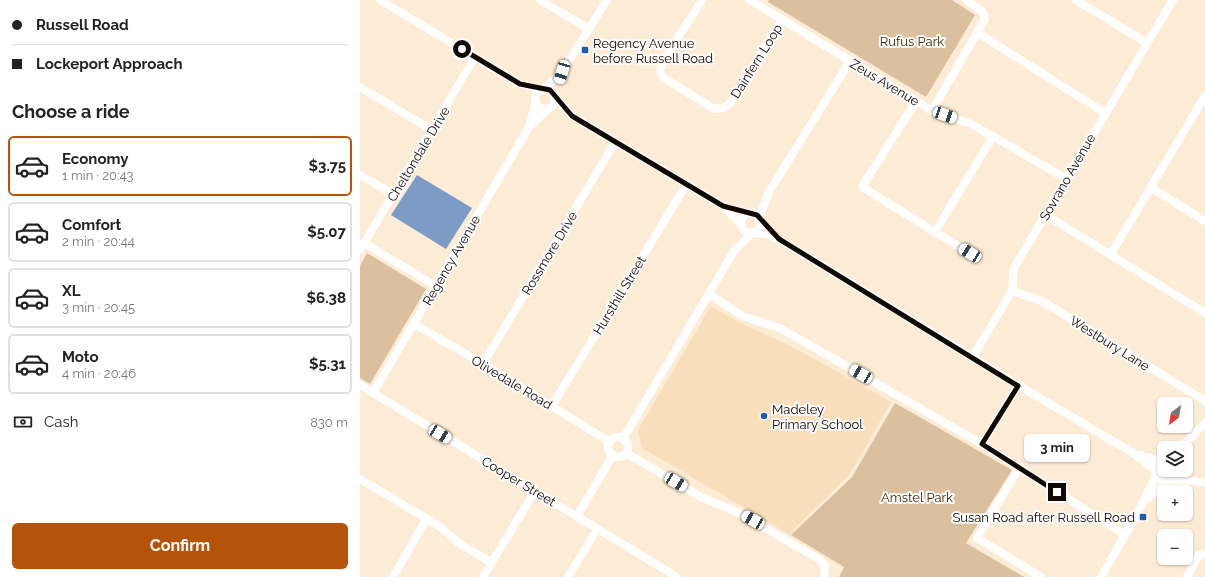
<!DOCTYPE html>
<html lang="en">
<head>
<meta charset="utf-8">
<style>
	body { margin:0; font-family:Raleway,sans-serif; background:#f2f2f2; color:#222; height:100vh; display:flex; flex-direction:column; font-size:15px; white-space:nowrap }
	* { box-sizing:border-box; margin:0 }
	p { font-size:13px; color:#767676 }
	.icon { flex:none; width:22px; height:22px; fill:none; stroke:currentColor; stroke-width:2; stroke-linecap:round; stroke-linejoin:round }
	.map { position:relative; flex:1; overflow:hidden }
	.drawer { display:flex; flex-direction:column; background:#fff; width:360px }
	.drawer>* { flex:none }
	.top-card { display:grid; align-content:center; height:88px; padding:0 12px; background:#fff }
	.needle { width:26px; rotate:211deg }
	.tools { position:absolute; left:797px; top:397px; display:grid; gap:8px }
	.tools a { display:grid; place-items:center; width:36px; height:36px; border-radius:6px; background:#fff; box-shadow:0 1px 3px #0004; font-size:20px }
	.end { position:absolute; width:18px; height:18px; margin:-9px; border:5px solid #110a03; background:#fff; box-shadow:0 0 0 2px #fff }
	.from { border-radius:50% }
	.bubble { position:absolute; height:28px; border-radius:6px; background:#fff; box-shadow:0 1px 3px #0004; font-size:13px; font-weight:700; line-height:28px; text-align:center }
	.car { position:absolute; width:12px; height:24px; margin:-12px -6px; border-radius:5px; box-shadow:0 0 3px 1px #0007; background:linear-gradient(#fff 24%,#345 0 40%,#fff 0 76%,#345 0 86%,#fff 0) }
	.top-card b { display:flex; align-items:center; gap:14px; height:38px; font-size:15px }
	.top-card b+b { border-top:1px solid #e0e0e0 }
	.top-card i { width:10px; height:10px; background:#222 }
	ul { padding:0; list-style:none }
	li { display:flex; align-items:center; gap:12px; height:60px; margin:0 8px 6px; padding:0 4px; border:2px solid #e0e0e0; border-radius:6px }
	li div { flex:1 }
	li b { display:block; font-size:15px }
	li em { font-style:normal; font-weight:700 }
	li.current { border-color:#b45309 }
	li>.icon { width:36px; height:36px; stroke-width:1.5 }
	h2 { padding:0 12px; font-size:18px; line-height:48px }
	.pay { display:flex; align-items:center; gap:10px; height:44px; padding:0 12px; font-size:15px }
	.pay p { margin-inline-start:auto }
	.primary-button { display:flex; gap:8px; margin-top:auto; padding:8px 12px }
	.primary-button a { flex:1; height:46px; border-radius:6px; background:#b45309; color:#fff; font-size:16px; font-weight:700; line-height:46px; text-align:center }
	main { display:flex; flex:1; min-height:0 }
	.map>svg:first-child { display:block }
</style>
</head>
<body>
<main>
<section class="drawer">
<div class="top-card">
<b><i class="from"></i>Russell Road</b>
<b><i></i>Lockeport Approach</b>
</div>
<h2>Choose a ride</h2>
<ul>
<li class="current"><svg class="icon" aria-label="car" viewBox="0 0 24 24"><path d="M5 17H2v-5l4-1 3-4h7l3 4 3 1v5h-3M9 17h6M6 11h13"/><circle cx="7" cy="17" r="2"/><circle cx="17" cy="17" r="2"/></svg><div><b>Economy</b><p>1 min · 20:43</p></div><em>$3.75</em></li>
<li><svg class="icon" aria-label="car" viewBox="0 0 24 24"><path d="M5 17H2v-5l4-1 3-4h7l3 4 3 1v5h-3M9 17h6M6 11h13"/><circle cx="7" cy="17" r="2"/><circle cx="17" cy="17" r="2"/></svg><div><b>Comfort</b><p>2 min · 20:44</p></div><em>$5.07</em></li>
<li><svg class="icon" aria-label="car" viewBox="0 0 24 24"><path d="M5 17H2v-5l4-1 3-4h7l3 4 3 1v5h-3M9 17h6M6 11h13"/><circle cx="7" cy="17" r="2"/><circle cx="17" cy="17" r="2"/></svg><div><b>XL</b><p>3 min · 20:45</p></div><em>$6.38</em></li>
<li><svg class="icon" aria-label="car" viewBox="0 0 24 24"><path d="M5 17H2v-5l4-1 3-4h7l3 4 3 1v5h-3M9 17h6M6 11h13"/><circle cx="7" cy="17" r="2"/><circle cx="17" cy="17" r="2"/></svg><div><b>Moto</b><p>4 min · 20:46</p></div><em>$5.31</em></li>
</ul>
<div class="pay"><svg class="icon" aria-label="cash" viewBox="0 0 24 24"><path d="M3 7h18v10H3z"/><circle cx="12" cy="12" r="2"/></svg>Cash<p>830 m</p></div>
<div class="primary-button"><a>Confirm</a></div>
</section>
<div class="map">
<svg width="845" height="577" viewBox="0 0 845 577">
	<rect width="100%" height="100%" fill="#fdecd5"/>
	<!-- built -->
	<path fill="#f8deba" d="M351,306L380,323L431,346L531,402L490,474L429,534L282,448L278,430Z"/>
	<!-- green -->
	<g fill="#dac09e">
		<path d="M409,0H592L615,15L566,97L408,2Z"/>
		<path d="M7,253L66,289L10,384L0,378V266Z"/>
		<path d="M535,403L652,470L606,543L664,577H479L484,567L431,535L492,477Z"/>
	</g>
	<!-- water -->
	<path fill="#7c9bc7" d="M57,175L112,208L86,249L31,215Z"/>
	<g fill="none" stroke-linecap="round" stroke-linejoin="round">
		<!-- minor -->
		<g stroke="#fff" stroke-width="8">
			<path d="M20,0L160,84L183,90"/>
			<path d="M180,0L229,29"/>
			<path d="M342,0L301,64L300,73L304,78L354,109L364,108L370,103L422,19"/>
			<path d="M390,0L556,101L572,111L611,124L707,179"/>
			<path d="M716,0L787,43"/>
			<path d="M618,33L745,113"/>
			<path d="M0,87L72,130"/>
			<path d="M184,89L202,72L247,0"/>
			<circle cx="185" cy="99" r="10"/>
			<path d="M195,97L212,116L363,206L380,224"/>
			<path d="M556,101L502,187L575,232L633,136"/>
			<path d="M572,111L625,19L623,12L606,0"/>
			<path d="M171,125L188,109"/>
			<path d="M0,175L33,194"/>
			<path d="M790,187L845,221"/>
			<path d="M365,207L388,213"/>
			<circle cx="391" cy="223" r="10"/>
			<path d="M686,215L845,313"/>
			<path d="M399,218L409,192L490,61"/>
			<path d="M575,232L610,253"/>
			<path d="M394,233L405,234L419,239L658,385L773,453L796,471"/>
			<path d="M4,243L76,286"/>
			<path d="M0,250L115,57"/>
			<path d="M751,254L845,96"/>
			<path d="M652,291L682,301L845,401"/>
			<path d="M349,294L382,316L420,328L622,444L765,535"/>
			<path d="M54,324L123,364L250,442"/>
			<path d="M612,358L652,291L654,268L813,0"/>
			<path d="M123,364L255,142"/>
			<path d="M0,385L317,577"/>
			<path d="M13,393L169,127L176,102"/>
			<path d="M192,406L326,185"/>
			<circle cx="258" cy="447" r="10"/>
			<path d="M263,439L374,251L391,234"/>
			<path d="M622,444L658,385"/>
			<path d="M820,448L845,423"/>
			<path d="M266,453L341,497L379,513L460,560L465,566L464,577"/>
			<path d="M779,455L803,461"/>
			<path d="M804,460C797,463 796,468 796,475L802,480H811L816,475L817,470"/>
			<path d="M659,468L617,538L681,577"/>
			<path d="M0,479L79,526L100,544L132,563"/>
			<path d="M811,480L845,482"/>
			<path d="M788,498L808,481"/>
			<path d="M217,516L253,455"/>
			<path d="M33,577L66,520"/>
			<path d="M123,577L175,491"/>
			<path d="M208,577L237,529"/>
			<path d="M741,577L776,516L796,475"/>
			<path d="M827,577L839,555L845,554"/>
		</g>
	</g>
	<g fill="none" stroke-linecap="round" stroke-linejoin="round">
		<!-- route -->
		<path stroke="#110a03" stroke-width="5" d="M102,49L160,84L190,90L212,116L363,206L397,215L419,239L658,386L622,444L697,492"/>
	</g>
	<!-- markers -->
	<g fill="#205cad" stroke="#fcfcfc" stroke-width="1.5">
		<rect x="221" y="46" width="8" height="8" rx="2"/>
		<circle cx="404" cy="416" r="4"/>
		<rect x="779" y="513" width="8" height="8" rx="2"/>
	</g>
	<g text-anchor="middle" stroke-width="4" stroke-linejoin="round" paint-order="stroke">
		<!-- park labels -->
		<g font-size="13" fill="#3f2800" stroke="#fcfcfc">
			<text x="552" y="46">Rufus Park</text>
			<text x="557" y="502">Amstel Park</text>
		</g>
		<!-- poi labels -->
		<g font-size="13" fill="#110a03" stroke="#fcfcfc" text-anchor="start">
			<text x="233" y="48">Regency Avenue<tspan x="233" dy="15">before Russell Road</tspan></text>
			<text x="412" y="414">Madeley<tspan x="412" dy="15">Primary School</tspan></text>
			<text x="775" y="522" text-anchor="end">Susan Road after Russell Road</text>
		</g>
		<!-- street labels -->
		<g font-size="13" fill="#110a03" stroke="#fcfcfc">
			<text transform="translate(396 61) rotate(-58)" y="5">Dainfern Loop</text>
			<text transform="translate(525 82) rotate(31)" y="5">Zeus Avenue</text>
			<text transform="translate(58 154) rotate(-59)" y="5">Cheltondale Drive</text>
			<text transform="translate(707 177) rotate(-60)" y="5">Sovrano Avenue</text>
			<text transform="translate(189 253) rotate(-59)" y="5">Rossmore Drive</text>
			<text transform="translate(91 260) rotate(-60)" y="5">Regency Avenue</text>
			<text transform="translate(259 295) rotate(-59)" y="5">Hursthill Street</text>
			<text transform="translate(750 343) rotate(32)" y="5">Westbury Lane</text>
			<text transform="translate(152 382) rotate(31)" y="5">Olivedale Road</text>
			<text transform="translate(159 481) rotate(31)" y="5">Cooper Street</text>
		</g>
	</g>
</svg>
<div class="tools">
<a><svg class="needle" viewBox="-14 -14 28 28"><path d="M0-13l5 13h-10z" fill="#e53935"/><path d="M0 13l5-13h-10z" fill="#767676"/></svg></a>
<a><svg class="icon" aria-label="layers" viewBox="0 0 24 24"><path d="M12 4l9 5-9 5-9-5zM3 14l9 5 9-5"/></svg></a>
<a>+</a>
<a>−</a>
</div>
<i class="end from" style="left:102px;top:49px"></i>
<i class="end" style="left:697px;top:492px"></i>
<div class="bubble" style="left:664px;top:434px;width:66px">3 min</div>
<i class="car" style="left:202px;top:72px;rotate:197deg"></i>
<i class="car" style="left:585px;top:115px;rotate:109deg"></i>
<i class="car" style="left:610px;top:253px;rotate:301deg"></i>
<i class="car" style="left:501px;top:374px;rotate:300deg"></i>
<i class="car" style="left:80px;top:434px;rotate:121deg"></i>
<i class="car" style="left:316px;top:482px;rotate:121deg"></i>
<i class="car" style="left:393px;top:520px;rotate:300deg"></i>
</div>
</main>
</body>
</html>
